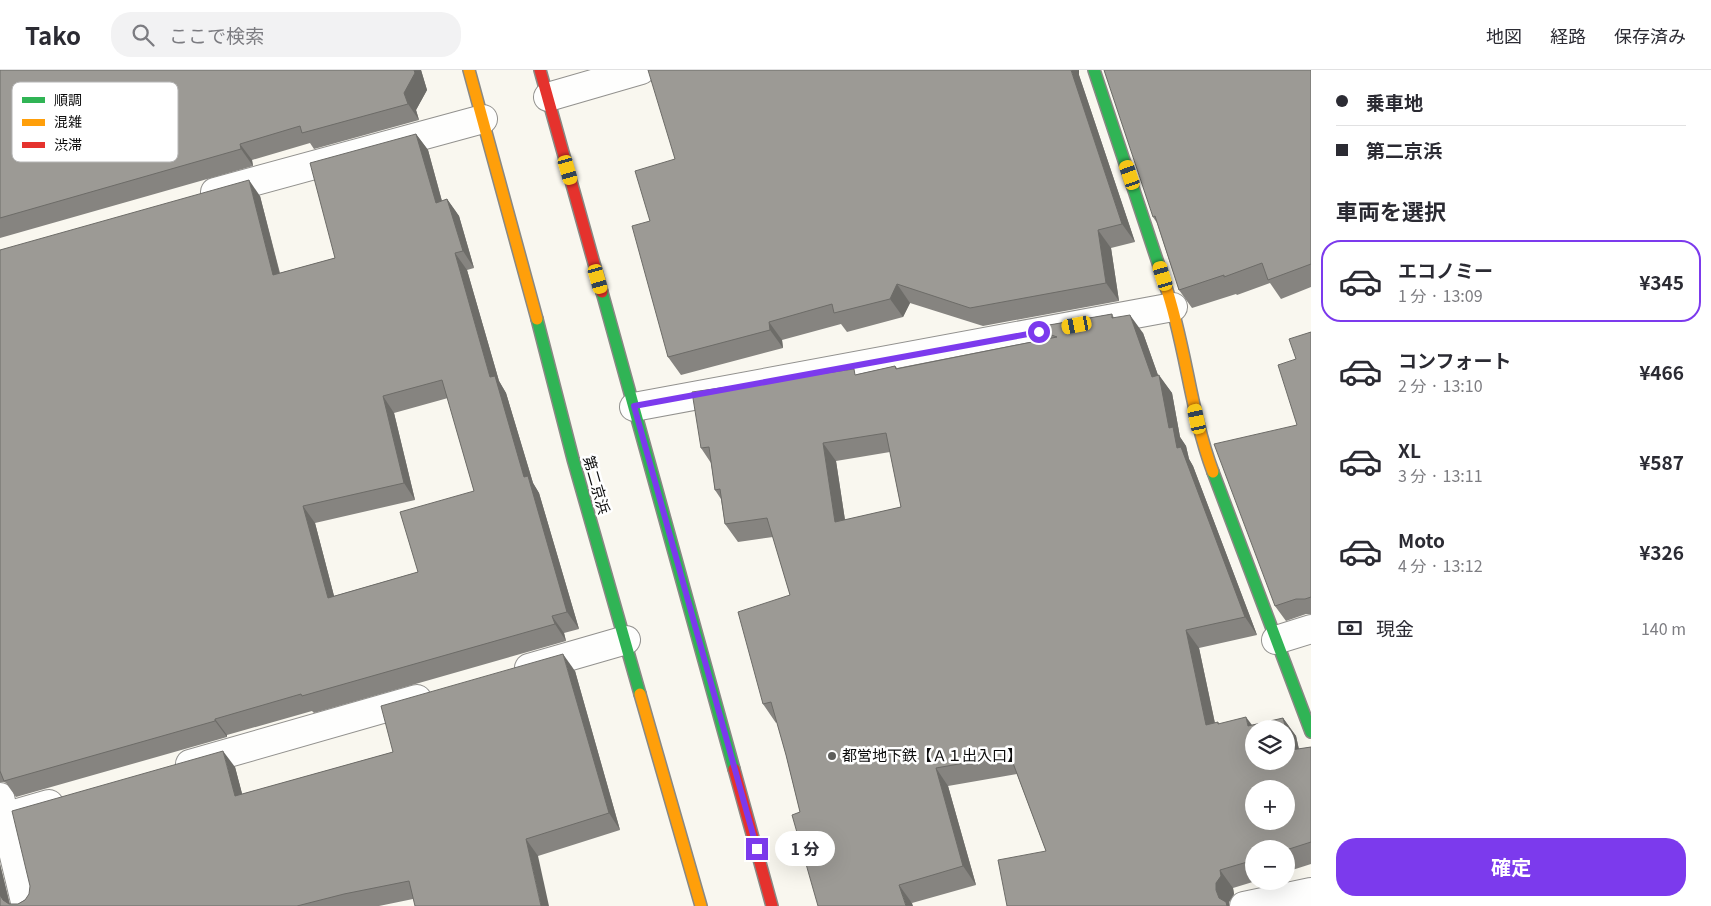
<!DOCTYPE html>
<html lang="ja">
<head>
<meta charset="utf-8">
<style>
	body { margin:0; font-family:Georgia,"Noto Sans JP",serif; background:#f2f2f3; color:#2b2b33; height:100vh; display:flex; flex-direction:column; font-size:19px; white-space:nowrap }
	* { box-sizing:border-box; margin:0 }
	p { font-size:16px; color:#7c7c81 }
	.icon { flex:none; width:28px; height:28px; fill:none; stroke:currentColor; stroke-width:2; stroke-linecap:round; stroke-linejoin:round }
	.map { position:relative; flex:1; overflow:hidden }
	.sheet { display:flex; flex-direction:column; background:#fff; width:400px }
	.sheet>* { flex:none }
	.guide { display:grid; align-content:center; height:110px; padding:0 25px; background:#fff }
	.tools { position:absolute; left:1245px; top:650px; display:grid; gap:10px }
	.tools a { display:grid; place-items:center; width:50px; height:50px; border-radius:50%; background:#fff; box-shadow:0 5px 20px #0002; font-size:25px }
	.end { position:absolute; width:22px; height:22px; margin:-11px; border:6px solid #7c3aed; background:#fff; box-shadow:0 0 0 2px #fff }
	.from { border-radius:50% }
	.bubble { position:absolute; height:35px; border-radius:18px; background:#fff; box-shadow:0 5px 20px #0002; font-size:16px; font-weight:700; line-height:35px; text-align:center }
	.car { position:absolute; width:15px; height:30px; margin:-15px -8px; border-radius:6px; box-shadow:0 0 4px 1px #0007; background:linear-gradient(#f5c518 24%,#345 0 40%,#f5c518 0 76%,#345 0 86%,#f5c518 0) }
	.guide b { display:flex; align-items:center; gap:18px; height:48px; font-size:19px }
	.guide b+b { border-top:1px solid #e1e1e2 }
	.guide i { width:12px; height:12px; background:#2b2b33 }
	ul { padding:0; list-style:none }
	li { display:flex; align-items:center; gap:15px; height:82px; margin:0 10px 8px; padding:0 15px; border:2px solid transparent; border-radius:20px }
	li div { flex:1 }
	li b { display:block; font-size:19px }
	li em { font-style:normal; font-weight:700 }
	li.current { border-color:#7c3aed }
	li>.icon { width:45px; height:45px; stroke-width:1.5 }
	h2 { padding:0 25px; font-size:22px; line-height:60px }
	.pay { display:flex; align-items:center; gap:12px; height:55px; padding:0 25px; font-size:19px }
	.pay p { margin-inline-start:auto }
	.primary-button { display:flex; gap:10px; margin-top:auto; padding:10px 25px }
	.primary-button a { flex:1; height:58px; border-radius:20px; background:#7c3aed; color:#fff; font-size:20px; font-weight:700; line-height:58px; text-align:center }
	header { display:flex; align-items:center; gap:30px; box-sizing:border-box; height:70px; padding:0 25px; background:#fff; border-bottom:1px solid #e1e1e2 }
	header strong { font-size:24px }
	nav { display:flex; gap:28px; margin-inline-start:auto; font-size:18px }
	.search { width:350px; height:45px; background:#f2f2f3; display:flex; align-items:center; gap:12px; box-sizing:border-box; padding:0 18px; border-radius:20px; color:#7c7c81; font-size:19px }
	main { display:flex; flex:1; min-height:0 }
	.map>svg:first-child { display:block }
</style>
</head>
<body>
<header>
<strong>Tako</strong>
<div class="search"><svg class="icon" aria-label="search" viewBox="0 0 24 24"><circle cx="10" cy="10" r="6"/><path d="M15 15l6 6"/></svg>ここで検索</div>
<nav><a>地図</a><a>経路</a><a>保存済み</a></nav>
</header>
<main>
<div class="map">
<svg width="1311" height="836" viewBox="0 0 1311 836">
	<rect width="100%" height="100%" fill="#f9f7ef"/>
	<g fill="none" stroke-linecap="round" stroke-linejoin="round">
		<defs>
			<g id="street">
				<path d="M548,27L641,0"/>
				<path d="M215,122L483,49"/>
				<path d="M634,337L1173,237"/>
				<path d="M1276,570L1311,559"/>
				<path d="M529,598L626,570"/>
				<path d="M190,694L417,629"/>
				<path d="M0,727L26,836"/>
				<path d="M0,748L49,734"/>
				<path d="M1244,836L1311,822"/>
			</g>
			<g id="fast">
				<path d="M1094,0L1165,214"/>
				<path d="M602,222L734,699"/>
				<path d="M537,249L573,389L640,624"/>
				<path d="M1213,402L1311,662"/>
			</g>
			<g id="slow">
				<path d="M469,0L537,249"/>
				<path d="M1165,214C1186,275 1190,341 1213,402"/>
				<path d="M640,624L701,836"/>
			</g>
			<g id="jam">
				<path d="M540,0L602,222"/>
				<path d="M734,699L772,836"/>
			</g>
		</defs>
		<!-- street casing -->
		<use href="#street" stroke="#92918e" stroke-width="30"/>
		<!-- fast casing -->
		<use href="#fast" stroke="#898884" stroke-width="14"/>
		<!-- slow casing -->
		<use href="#slow" stroke="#898884" stroke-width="14"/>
		<!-- jam casing -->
		<use href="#jam" stroke="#898884" stroke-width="14"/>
		<!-- street -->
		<use href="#street" stroke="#fefefd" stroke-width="28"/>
		<!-- fast -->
		<use href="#fast" stroke="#30b455" stroke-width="11"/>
		<!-- slow -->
		<use href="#slow" stroke="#ff9f0a" stroke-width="11"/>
		<!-- jam -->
		<use href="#jam" stroke="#e5322d" stroke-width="11"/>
	</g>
	<!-- wall -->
	<g fill="#868480" fill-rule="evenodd">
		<path d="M0,0H421L427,20L416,40L419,50L314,79L310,73L252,90L253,96L0,168Z"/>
		<path d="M1311,0V217L1281,229L1270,213L1237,225L1236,224L1192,238L1179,220L1157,153L1153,147Z"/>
		<path d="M1079,5L1135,172L1111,178L1119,231L983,256L910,233L903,247L847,262L841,254L782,270L783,278L681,305L668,287L650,151L675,89Z"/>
		<path d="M416,64L428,80L442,131L447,129L459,146L474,198L467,200L499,311L506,323L533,413L539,423L579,559L564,563L566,571L314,643L312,641L227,665V667L16,727L6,713L4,712H0V180L260,126L280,203L335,188ZM448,328L474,421L418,502L334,526L315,453L415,430L394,343Z"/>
		<path d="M1112,244L1114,248L1143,263L1158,305L1172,323L1180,367L1186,376L1189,389L1193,396L1257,565L1199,578L1215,653L1218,652L1219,654L1252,655L1283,648L1296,666L1299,679L1311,677V794L1286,802V779H1254V811H1256L1233,818L1234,824L1229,832L1046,781L1017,704L948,716L976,815L912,833L800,742L786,685L777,652L776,653L763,634L790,525L773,467L738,472L725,454L721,429L715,420L711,393L701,378L858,304L895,296L897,298L1040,270L1032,258ZM890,382L901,437L845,450L836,391Z"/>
		<path d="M1311,262V544H1306L1286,551L1275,536L1297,355L1296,289Z"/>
		<path d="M575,601L620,760L538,786L413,829L379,836H0V794L10,834H18L235,697L242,724L393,682Z"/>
	</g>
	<!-- shaded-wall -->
	<g fill="#6d6c68">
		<path d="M414,0H421L427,20L416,40L419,50L408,34L404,23Z"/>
		<path d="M1071,0H1079V5L1135,172L1122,154Z"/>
		<path d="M416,64L428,80L447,150L436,133Z"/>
		<path d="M240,74L252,90L253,96L241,79Z"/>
		<path d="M249,110L260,126L284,221L273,205Z"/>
		<path d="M447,129L459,146L474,198L463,181Z"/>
		<path d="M1098,160L1111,178L1119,231L1106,213Z"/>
		<path d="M455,183L467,200L499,311L506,323L533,413L539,423L579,559L567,542L524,407L490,307Z"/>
		<path d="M897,214L910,233L903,247L890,229Z"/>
		<path d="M1130,245L1143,263L1160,311L1159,305L1172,323L1180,367L1186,376L1189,389L1193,396L1257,565L1245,547L1169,358Z"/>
		<path d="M769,252L782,270L783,278L770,260Z"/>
		<path d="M383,326L394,343L415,430L404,413Z"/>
		<path d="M823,373L836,391L848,470L835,452Z"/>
		<path d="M303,436L315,453L339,545L328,528Z"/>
		<path d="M552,546L564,563L566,571L555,554Z"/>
		<path d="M1186,560L1199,578L1219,673L1206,655Z"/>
		<path d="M563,584L575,601L620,760L609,743Z"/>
		<path d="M1246,647L1255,659L1248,656Z"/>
		<path d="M1283,648L1296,666L1303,699L1291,680L1286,659Z"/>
		<path d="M215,649L227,665V667L215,651Z"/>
		<path d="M223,681L235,697L247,742L235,726Z"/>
		<path d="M936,698L948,716L976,815L963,796Z"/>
		<path d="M526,769L538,786L549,836H541Z"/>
		<path d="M0,794L10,836H7L0,825Z"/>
		<path d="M1220,800L1233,818L1234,824L1229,832V836H1225L1219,828L1216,820V813Z"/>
		<path d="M899,815L912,833L913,836H906Z"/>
	</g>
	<!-- building -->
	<g fill="#9c9a95" stroke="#6d6c68" fill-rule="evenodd">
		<path d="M0,0H414L415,3L404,23L408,34L302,63L300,56L240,74L241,79L0,148Z"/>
		<path d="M648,0H1071L1122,154L1098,160L1106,213L970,238L897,214L890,229L834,243L832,234L769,252L770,260L668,287L632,156L650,151L635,101L675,89Z"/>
		<path d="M1104,0H1311V194L1268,210L1262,193L1224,207V205L1179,220L1155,146L1153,147Z"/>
		<path d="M416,64L436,133L447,129L463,181L455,183L490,307L495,306L524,407L528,406L567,542L552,546L555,554L302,626L301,624L215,649V651L4,711L0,701V180L249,110L273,205L335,188L310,93ZM442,310L474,421L400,442L418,502L328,528L303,436L404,413L383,326Z"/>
		<path d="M1112,244V248L1130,245L1152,307L1159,305L1169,358L1173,357L1177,378L1181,377L1245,547L1186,560L1206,655L1218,652V654L1246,647L1248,656L1283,648L1286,659H1254V691H1286V662L1291,680L1311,677V772L1286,780V779H1254V790L1220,800L1221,806L1216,813V820L1219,828L1226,832L1227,836H1007L998,790L1046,781L1010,685L936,698L963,796L899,815L906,836H818L792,745L800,742L786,685L771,632L763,634L738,542L790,525L767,448L725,454L720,419L715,420L709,377L701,378L692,322L854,299L855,305L895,296L896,299L1057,267L1032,258ZM886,363L901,437L835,452L823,373ZM1254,719H1286V751H1254Z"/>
		<path d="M1311,262V527L1305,529H1296L1275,536L1214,374L1297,355L1278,295L1296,289L1289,269Z"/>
		<path d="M563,584L609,743L526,769L541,836H415L409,811L344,824L297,836H0V825L3,830L9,834H18L25,830L29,824L30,816L12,741L223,681L235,726L393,682L381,636Z"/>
	</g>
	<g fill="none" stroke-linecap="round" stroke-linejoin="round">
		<!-- route -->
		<path stroke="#7c3aed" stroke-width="6" d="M757,779L634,336L1039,262"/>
	</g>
	<!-- markers -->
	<circle fill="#5e5e5b" stroke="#fff" stroke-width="2" cx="832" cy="686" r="5"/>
	<g text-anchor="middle" stroke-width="5" stroke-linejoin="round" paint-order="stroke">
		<!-- street labels -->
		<g font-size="15" fill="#0b0b0b" stroke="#fff">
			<text transform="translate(596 415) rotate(74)" y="5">第二京浜</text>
		</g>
		<!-- poi labels -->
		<g font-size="15" fill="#0b0b0b" stroke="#fff" text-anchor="start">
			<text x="842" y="691">都営地下鉄【Ａ１出入口】</text>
		</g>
	</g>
	<!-- legend -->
	<rect x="12" y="12" width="166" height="80" rx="8" fill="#fff" stroke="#b6b6b6" stroke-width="1"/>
	<rect x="22" y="27" width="23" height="6" fill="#30b455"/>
	<rect x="22" y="49" width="23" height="7" fill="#ff9f0a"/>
	<rect x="22" y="72" width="23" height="6" fill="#e5322d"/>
	<g font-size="14" fill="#0b0b0b">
		<text x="54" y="35">順調</text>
		<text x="54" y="57">混雑</text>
		<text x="54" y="80">渋滞</text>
	</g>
</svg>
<div class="tools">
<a><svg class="icon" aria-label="layers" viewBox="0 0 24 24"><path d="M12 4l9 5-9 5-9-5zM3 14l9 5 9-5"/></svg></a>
<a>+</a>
<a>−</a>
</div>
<i class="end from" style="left:1039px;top:262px"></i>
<i class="end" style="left:757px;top:779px"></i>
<div class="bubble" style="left:775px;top:761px;width:60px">1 分</div>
<i class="car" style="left:568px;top:100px;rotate:164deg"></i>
<i class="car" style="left:1130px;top:105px;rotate:341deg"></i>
<i class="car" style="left:1163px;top:206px;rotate:343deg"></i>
<i class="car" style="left:598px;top:209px;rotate:164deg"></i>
<i class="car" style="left:1077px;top:255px;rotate:259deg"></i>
<i class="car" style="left:1197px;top:349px;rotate:348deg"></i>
</div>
<section class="sheet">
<div class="guide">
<b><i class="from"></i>乗車地</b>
<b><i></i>第二京浜</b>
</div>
<h2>車両を選択</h2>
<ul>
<li class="current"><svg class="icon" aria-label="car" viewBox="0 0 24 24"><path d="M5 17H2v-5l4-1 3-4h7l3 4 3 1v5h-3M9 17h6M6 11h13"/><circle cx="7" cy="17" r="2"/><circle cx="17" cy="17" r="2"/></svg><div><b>エコノミー</b><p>1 分 · 13:09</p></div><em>¥345</em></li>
<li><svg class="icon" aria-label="car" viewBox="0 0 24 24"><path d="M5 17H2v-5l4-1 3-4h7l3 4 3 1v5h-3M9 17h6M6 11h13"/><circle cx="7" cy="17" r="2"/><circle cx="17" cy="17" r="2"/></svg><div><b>コンフォート</b><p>2 分 · 13:10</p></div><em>¥466</em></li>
<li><svg class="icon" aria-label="car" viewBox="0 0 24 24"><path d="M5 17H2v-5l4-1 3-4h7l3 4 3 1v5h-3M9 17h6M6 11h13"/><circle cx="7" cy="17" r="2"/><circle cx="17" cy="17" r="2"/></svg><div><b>XL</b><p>3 分 · 13:11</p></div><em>¥587</em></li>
<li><svg class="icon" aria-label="car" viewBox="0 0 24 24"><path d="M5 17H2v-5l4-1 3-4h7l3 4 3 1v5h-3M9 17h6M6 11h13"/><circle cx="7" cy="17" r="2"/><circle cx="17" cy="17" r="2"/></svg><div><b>Moto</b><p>4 分 · 13:12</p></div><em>¥326</em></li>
</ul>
<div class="pay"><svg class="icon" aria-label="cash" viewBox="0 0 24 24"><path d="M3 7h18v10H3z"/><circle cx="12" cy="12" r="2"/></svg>現金<p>140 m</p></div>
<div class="primary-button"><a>確定</a></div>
</section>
</main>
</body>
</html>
